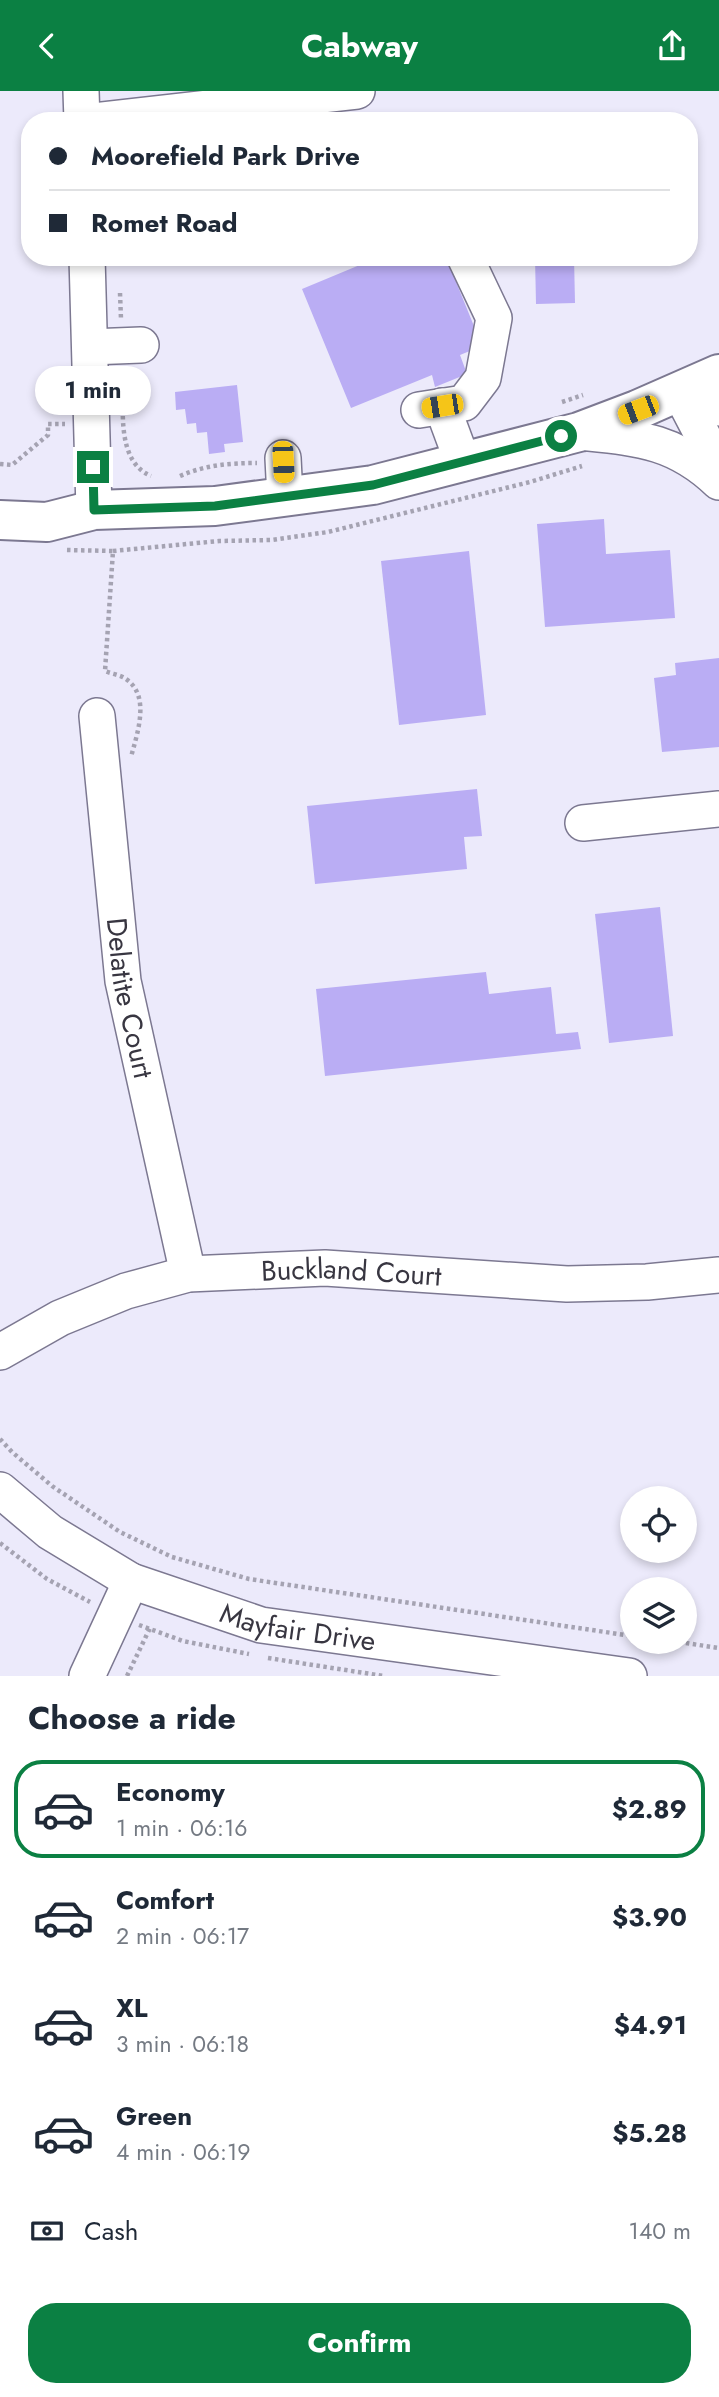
<!DOCTYPE html>
<html lang="en">
<head>
<meta charset="utf-8">
<style>
	body { margin:0; font-family:Jost,sans-serif; background:#f2f2f3; color:#1f2937; height:100vh; display:flex; flex-direction:column; font-size:26px; white-space:nowrap }
	* { box-sizing:border-box; margin:0 }
	p { font-size:23px; color:#747a83 }
	.icon { flex:none; width:38px; height:38px; fill:none; stroke:currentColor; stroke-width:2; stroke-linecap:round; stroke-linejoin:round }
	.map { position:relative; height:1585px; overflow:hidden }
	.side { display:flex; flex-direction:column; background:#fff; flex:1 }
	.side>* { flex:none }
	.banner { position:absolute; left:21px; top:21px; width:677px; height:154px; border-radius:28px; box-shadow:0 4px 10px #0003; display:grid; align-content:center; height:154px; padding:0 28px; background:#fff }
	.tools { position:absolute; left:620px; top:1395px; display:grid; gap:14px }
	.tools a { display:grid; place-items:center; width:77px; height:77px; border-radius:50%; background:#fff; box-shadow:0 4px 10px #0003; font-size:35px }
	.end { position:absolute; width:32px; height:32px; margin:-16px; border:9px solid #0b8043; background:#fff; box-shadow:0 0 0 4px #fff }
	.from { border-radius:50% }
	.bubble { position:absolute; height:49px; border-radius:24px; background:#fff; box-shadow:0 4px 10px #0003; font-size:23px; font-weight:700; line-height:49px; text-align:center }
	.car { position:absolute; width:21px; height:42px; margin:-21px -10px; border-radius:9px; box-shadow:0 0 5px 2px #0007; background:linear-gradient(#f5c518 24%,#345 0 40%,#f5c518 0 76%,#345 0 86%,#f5c518 0) }
	.banner b { display:flex; align-items:center; gap:24px; height:66px; font-size:26px }
	.banner b+b { border-top:2px solid #e0e1e3 }
	.banner i { width:18px; height:18px; background:#1f2937 }
	ul { padding:0; list-style:none }
	li { display:flex; align-items:center; gap:21px; height:98px; margin:0 14px 10px; padding:0 14px; border:4px solid transparent; border-radius:28px }
	li div { flex:1 }
	li b { display:block; font-size:26px }
	li em { font-style:normal; font-weight:700 }
	li.on { border-color:#0b8043 }
	li>.icon { width:63px; height:63px; stroke-width:1.5 }
	h2 { padding:0 28px; font-size:32px; line-height:84px }
	.pay { display:flex; align-items:center; gap:18px; height:77px; padding:0 28px; font-size:26px }
	.pay p { margin-inline-start:auto }
	.button { display:flex; gap:14px; margin-top:auto; padding:14px 28px }
	.button a { flex:1; height:80px; border-radius:28px; background:#0b8043; color:#fff; font-size:28px; font-weight:700; line-height:80px; text-align:center }
	header { display:flex; justify-content:space-between; align-items:center; height:91px; padding:0 28px; background:#0b8043; color:#fff; font-size:32px; font-weight:700 }
	.map>svg:first-child { display:block }
</style>
</head>
<body>
<header><svg class="icon" aria-label="back" viewBox="0 0 24 24"><path d="M15 5l-7 7 7 7"/></svg>Cabway<svg class="icon" aria-label="share" viewBox="0 0 24 24"><path d="M12 15V3M7 8l5-5 5 5M5 13v7h14v-7"/></svg></header>
<div class="map">
<svg width="719" height="1585" viewBox="0 0 719 1585">
	<rect width="100%" height="100%" fill="#eceafb"/>
	<!-- building -->
	<g fill="#baadf4">
		<path d="M379,166H446L482,255L460,264L467,283L435,296L432,284L351,317L302,198Z"/>
		<path d="M535,166H574L575,212L536,213Z"/>
		<path d="M237,294L243,351L224,353L225,361L209,363L207,341L197,342L196,332L187,333L185,318L176,319L175,301Z"/>
		<path d="M604,428L606,463L670,459L675,527L545,536L537,433Z"/>
		<path d="M469,460L486,624L399,634L381,470Z"/>
		<path d="M719,567V656L662,661L654,587L676,584L675,572Z"/>
		<path d="M477,698L482,745L464,746L467,778L315,793L307,715Z"/>
		<path d="M660,816L673,945L609,952L595,823Z"/>
		<path d="M486,881L489,903L551,896L556,943L578,941L581,958L325,985L316,898Z"/>
	</g>
	<g fill="none" stroke-linecap="round" stroke-linejoin="round">
		<defs>
			<g id="minor">
				<path d="M81,0L82,30"/>
				<path d="M94,30L357,0"/>
				<path d="M87,166L94,419"/>
				<path d="M90,256L141,254"/>
				<path d="M705,289L719,317"/>
				<path d="M680,301L719,376"/>
				<path d="M442,315L463,372"/>
				<path d="M419,319L464,312L483,287L494,227L465,166"/>
				<path d="M579,341C637,347 675,349 719,391"/>
				<path d="M283,367L285,406"/>
				<path id="s1" d="M97,625L123,890L188,1183"/>
				<path d="M583,732L719,718"/>
				<path id="s2" d="M0,1261L60,1227L126,1200L188,1183L325,1177L567,1193L647,1191L719,1184"/>
				<path id="s3" d="M0,1399L50,1441L131,1490L261,1534L629,1585"/>
				<path d="M87,1585L131,1490"/>
			</g>
			<path id="major" d="M0,429L47,431L94,419L215,415L373,394L579,341L637,319L719,283"/>
		</defs>
		<!-- minor casing -->
		<use href="#minor" stroke="#7c7891" stroke-width="38"/>
		<!-- major casing -->
		<use href="#major" stroke="#7c7891" stroke-width="42"/>
		<!-- path -->
		<g stroke="#a5a3b2" stroke-width="4.5" stroke-dasharray="3.5 3.5" stroke-linecap="butt">
			<path d="M120,202L121,228"/>
			<path d="M123,283C124,315 115,370 151,385"/>
			<path d="M562,311L583,304"/>
			<path d="M0,373L12,374L48,344V333H65"/>
			<path d="M180,385C205,374 230,372 257,372"/>
			<path d="M67,459L113,460L105,580C112,583 121,584 126,588C151,605 137,643 131,666"/>
			<path d="M113,460L219,450L272,449L328,441L530,391L582,375"/>
			<path d="M0,1348L12,1361L52,1395L120,1441L172,1466L249,1488L632,1545"/>
			<path d="M0,1452L47,1488L90,1511"/>
			<path d="M139,1534L183,1550L249,1563"/>
			<path d="M672,1550L719,1557"/>
			<path d="M268,1567L384,1585"/>
			<path d="M127,1585L150,1537"/>
		</g>
		<!-- minor -->
		<use href="#minor" stroke="#fff" stroke-width="35"/>
		<!-- major -->
		<use href="#major" stroke="#fff" stroke-width="38"/>
	</g>
	<g fill="none" stroke-linecap="round" stroke-linejoin="round">
		<!-- route -->
		<path stroke="#0b8043" stroke-width="9" d="M93,376L94,419L215,415L373,394L561,345"/>
	</g>
	<g text-anchor="middle" stroke-width="5" stroke-linejoin="round" paint-order="stroke">
		<!-- street labels -->
		<g font-size="28" fill="#383641" stroke="#faf9ff">
			<text dy="10" stroke="none"><textPath href="#s1" startOffset="284">Delatite Court</textPath></text>
			<text dy="10" stroke="none"><textPath href="#s2" startOffset="368">Buckland Court</textPath></text>
			<text dy="10" stroke="none"><textPath href="#s3" startOffset="334">Mayfair Drive</textPath></text>
		</g>
	</g>
</svg>
<div class="tools">
<a><svg class="icon" aria-label="locate" viewBox="0 0 24 24"><circle cx="12" cy="12" r="6"/><path d="M12 2v4M12 18v4M2 12h4M18 12h4"/></svg></a>
<a><svg class="icon" aria-label="layers" viewBox="0 0 24 24"><path d="M12 4l9 5-9 5-9-5zM3 14l9 5 9-5"/></svg></a>
</div>
<i class="end from" style="left:561px;top:345px"></i>
<i class="end" style="left:93px;top:376px"></i>
<div class="bubble" style="left:35px;top:275px;width:116px">1 min</div>
<i class="car" style="left:442px;top:315px;rotate:261deg"></i>
<i class="car" style="left:638px;top:319px;rotate:249deg"></i>
<i class="car" style="left:283px;top:371px;rotate:177deg"></i>
<div class="banner">
<b><i class="from"></i>Moorefield Park Drive</b>
<b><i></i>Romet Road</b>
</div>
</div>
<section class="side">
<h2>Choose a ride</h2>
<ul>
<li class="on"><svg class="icon" aria-label="car" viewBox="0 0 24 24"><path d="M5 17H2v-5l4-1 3-4h7l3 4 3 1v5h-3M9 17h6M6 11h13"/><circle cx="7" cy="17" r="2"/><circle cx="17" cy="17" r="2"/></svg><div><b>Economy</b><p>1 min · 06:16</p></div><em>$2.89</em></li>
<li><svg class="icon" aria-label="car" viewBox="0 0 24 24"><path d="M5 17H2v-5l4-1 3-4h7l3 4 3 1v5h-3M9 17h6M6 11h13"/><circle cx="7" cy="17" r="2"/><circle cx="17" cy="17" r="2"/></svg><div><b>Comfort</b><p>2 min · 06:17</p></div><em>$3.90</em></li>
<li><svg class="icon" aria-label="car" viewBox="0 0 24 24"><path d="M5 17H2v-5l4-1 3-4h7l3 4 3 1v5h-3M9 17h6M6 11h13"/><circle cx="7" cy="17" r="2"/><circle cx="17" cy="17" r="2"/></svg><div><b>XL</b><p>3 min · 06:18</p></div><em>$4.91</em></li>
<li><svg class="icon" aria-label="car" viewBox="0 0 24 24"><path d="M5 17H2v-5l4-1 3-4h7l3 4 3 1v5h-3M9 17h6M6 11h13"/><circle cx="7" cy="17" r="2"/><circle cx="17" cy="17" r="2"/></svg><div><b>Green</b><p>4 min · 06:19</p></div><em>$5.28</em></li>
</ul>
<div class="pay"><svg class="icon" aria-label="cash" viewBox="0 0 24 24"><path d="M3 7h18v10H3z"/><circle cx="12" cy="12" r="2"/></svg>Cash<p>140 m</p></div>
<div class="button"><a>Confirm</a></div>
</section>
</body>
</html>
